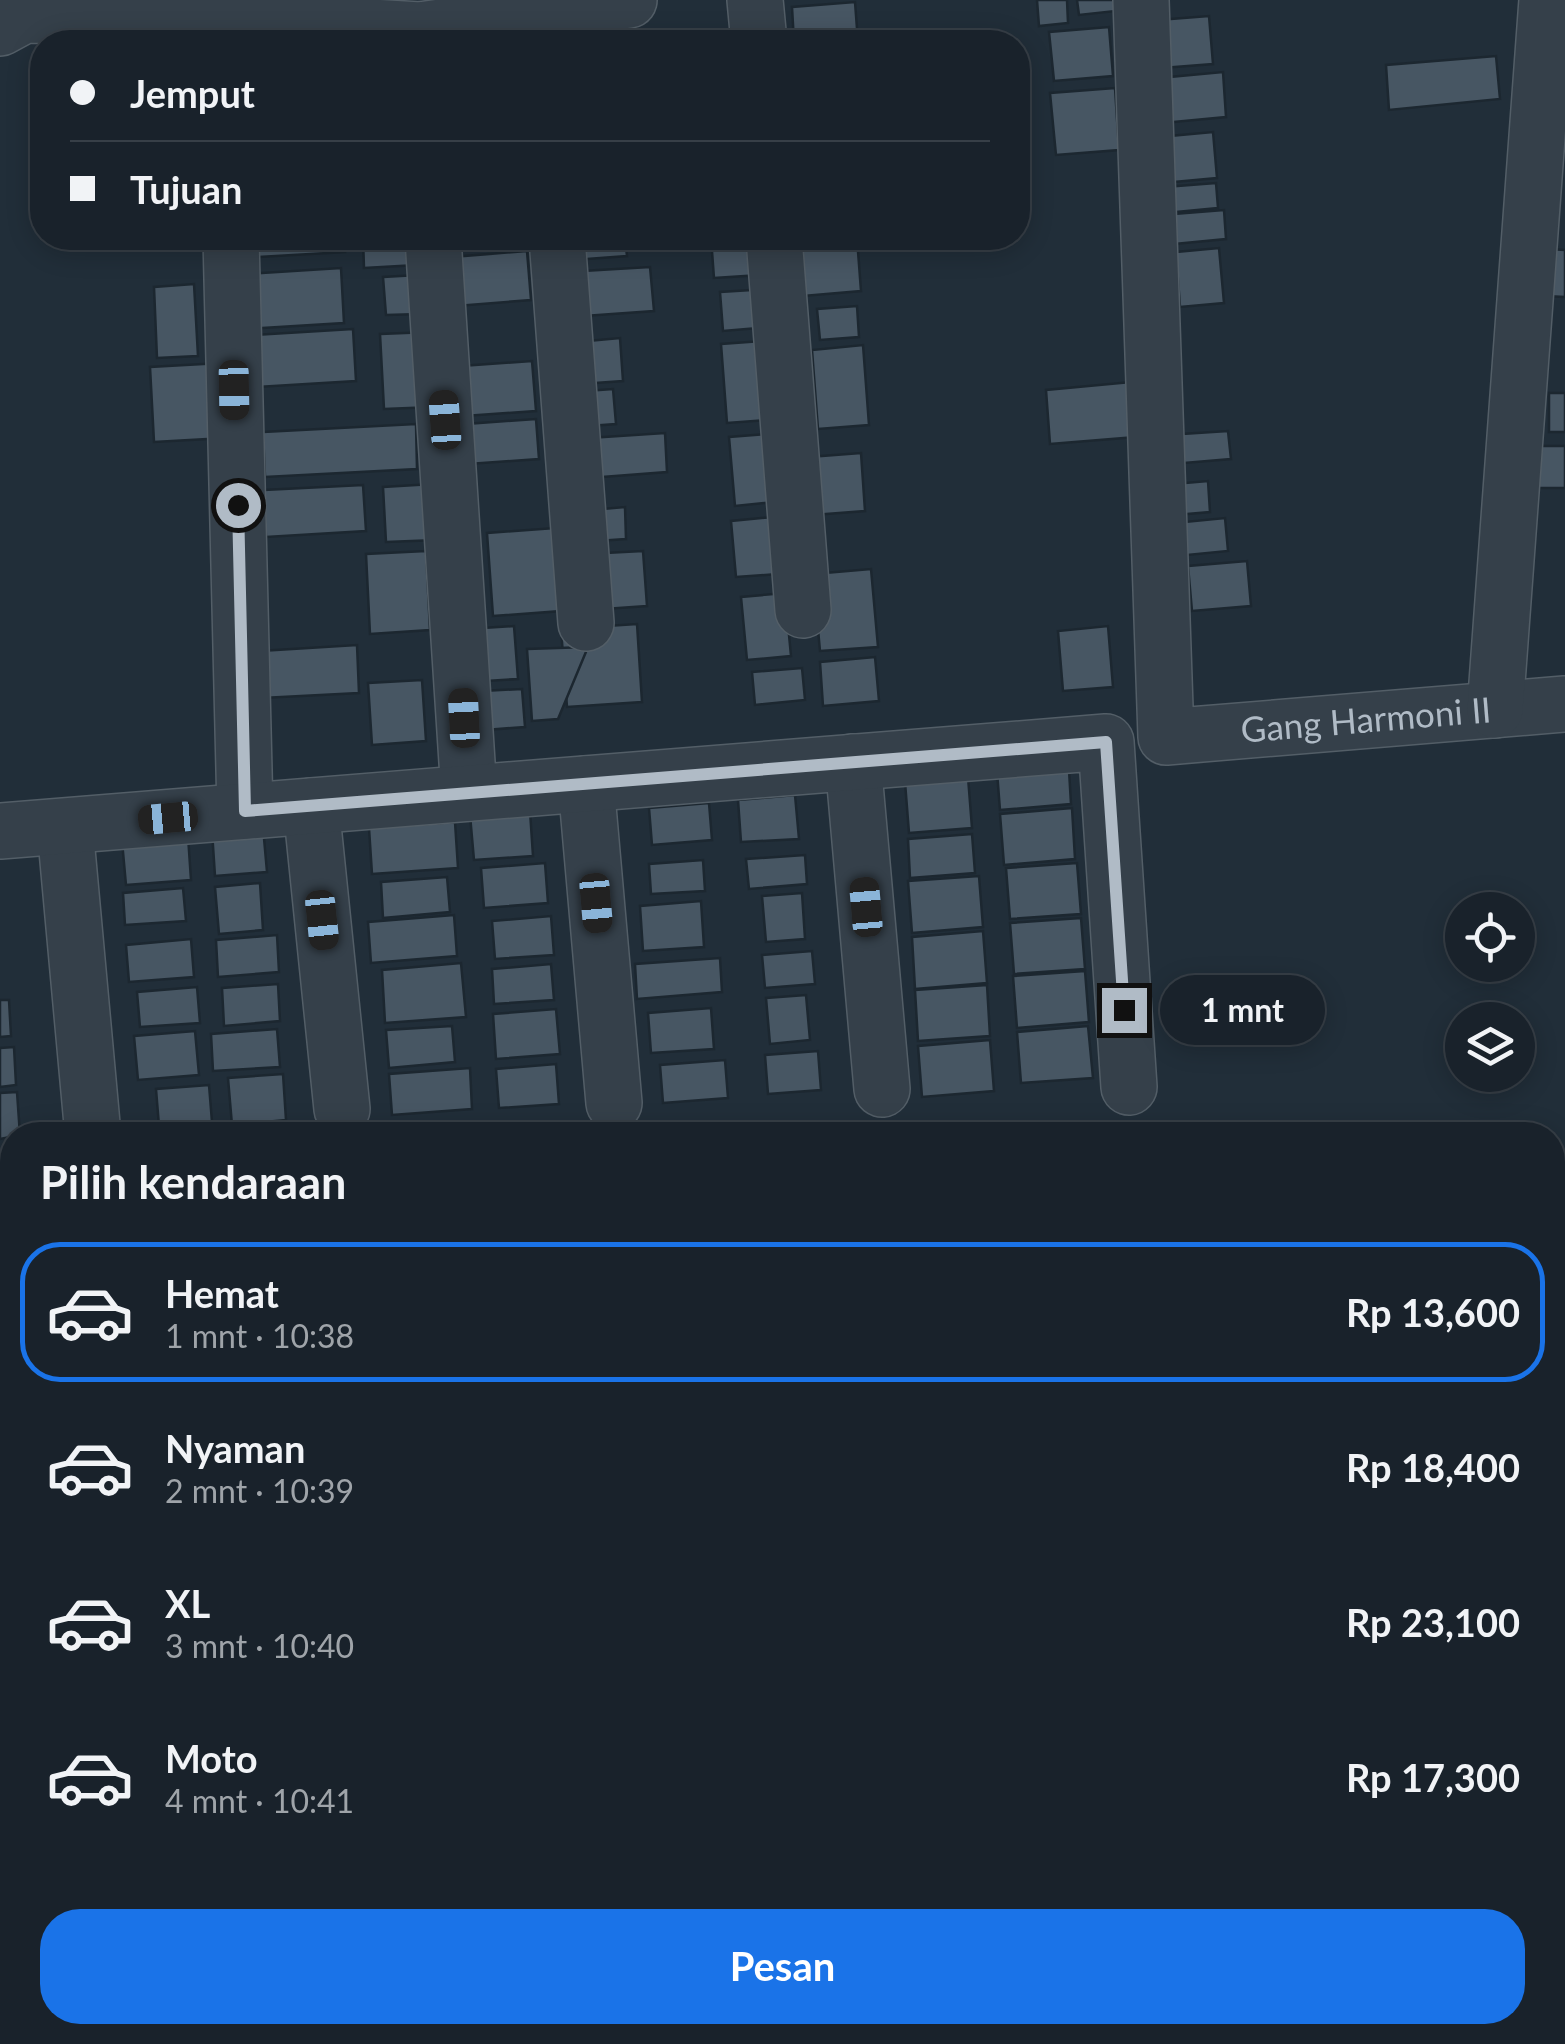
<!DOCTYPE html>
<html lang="id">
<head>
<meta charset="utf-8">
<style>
	body { margin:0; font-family:Lato,sans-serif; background:#222a33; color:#f1f3f6; height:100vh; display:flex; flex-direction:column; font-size:38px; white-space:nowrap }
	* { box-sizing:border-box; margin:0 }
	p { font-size:32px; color:#9fa4a9 }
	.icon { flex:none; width:55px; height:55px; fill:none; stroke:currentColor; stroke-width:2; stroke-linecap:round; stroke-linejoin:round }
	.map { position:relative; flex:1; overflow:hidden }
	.details { position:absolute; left:0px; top:1122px; width:1565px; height:922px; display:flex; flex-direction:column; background:#19222b; border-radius:40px 40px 0 0; box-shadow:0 5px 25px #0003,0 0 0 2px #373f47 }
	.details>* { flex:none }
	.guide { position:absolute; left:30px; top:30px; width:1000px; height:220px; border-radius:40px; box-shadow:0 5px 25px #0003,0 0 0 2px #373f47; display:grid; align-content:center; height:220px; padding:0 40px; background:#19222b }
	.controls { position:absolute; left:1445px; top:892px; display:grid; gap:20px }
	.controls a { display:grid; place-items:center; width:90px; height:90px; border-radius:50%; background:#19222b; box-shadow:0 5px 25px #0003,0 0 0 2px #373f47; font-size:50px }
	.end { position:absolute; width:45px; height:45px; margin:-22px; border:12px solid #b0bbc6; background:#111; box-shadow:0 0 0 5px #111 }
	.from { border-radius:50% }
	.bubble { position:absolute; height:70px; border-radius:35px; background:#19222b; box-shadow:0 5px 25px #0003,0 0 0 2px #373f47; font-size:32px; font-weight:700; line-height:70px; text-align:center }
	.car { position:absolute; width:30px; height:60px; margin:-30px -15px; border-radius:12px; box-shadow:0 0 8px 2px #0007; background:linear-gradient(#222 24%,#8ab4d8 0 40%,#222 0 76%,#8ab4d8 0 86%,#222 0) }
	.guide b { display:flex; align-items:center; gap:35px; height:95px; font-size:38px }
	.guide b+b { border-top:2px solid #373f47 }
	.guide i { width:25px; height:25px; background:#f1f3f6 }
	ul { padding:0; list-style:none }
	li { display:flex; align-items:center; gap:30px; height:140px; margin:0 20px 15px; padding:0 20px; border:5px solid transparent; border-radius:40px }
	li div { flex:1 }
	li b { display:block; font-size:38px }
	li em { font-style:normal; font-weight:700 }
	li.selected { border-color:#1a73e8 }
	li>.icon { width:90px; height:90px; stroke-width:1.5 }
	h2 { padding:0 40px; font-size:45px; line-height:120px }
	.primary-button { display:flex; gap:20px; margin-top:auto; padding:20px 40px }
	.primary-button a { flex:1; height:115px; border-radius:40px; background:#1a73e8; color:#fff; font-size:40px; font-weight:700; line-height:115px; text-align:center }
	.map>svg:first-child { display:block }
</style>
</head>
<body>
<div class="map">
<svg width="1565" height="2044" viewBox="0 0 1565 2044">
	<rect width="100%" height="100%" fill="#212e39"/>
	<!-- building -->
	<g fill="#475663" stroke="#1c2730" stroke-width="2.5">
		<path d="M1037,0H1067L1068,23L1039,26Z"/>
		<path d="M1077,0H1115L1116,11L1079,15Z"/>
		<path d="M855,2L858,42H794L792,7Z"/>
		<path d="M1209,16L1213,64L1162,68L1158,20Z"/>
		<path d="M1109,27L1113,76L1054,81L1049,32Z"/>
		<path d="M1496,56L1500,99L1389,110L1386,65Z"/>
		<path d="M1223,72L1226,117L1163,123L1159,78Z"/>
		<path d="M1115,88L1119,150L1056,155L1050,93Z"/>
		<path d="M1213,132L1217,178L1163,183L1159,137Z"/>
		<path d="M1216,183L1218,208L1155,214L1152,188Z"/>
		<path d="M1224,210L1226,239L1164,245L1161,215Z"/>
		<path d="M238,238H344L345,252L240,258Z"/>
		<path d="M363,238H416L417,265L364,268Z"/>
		<path d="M559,238H625L627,256L560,261Z"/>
		<path d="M711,238H757L760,275L714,278Z"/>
		<path d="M798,238H857L861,291L803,296Z"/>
		<path d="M1219,248L1224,303L1180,307L1176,252Z"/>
		<path d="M1549,249L1565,250V297L1545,296Z"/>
		<path d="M527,251L531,300L456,306L452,257Z"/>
		<path d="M650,267L654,311L570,317L566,272Z"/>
		<path d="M341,268L344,323L247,329L244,274Z"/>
		<path d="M418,275L421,314L386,315L383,277Z"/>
		<path d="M194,284L198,356L157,358L154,287Z"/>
		<path d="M768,289L771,327L723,331L720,292Z"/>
		<path d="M857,306L859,337L820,340L817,309Z"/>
		<path d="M353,329L356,381L257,387L253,335Z"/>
		<path d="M430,332L434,407L384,409L380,334Z"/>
		<path d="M620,338L623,381L581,384L577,342Z"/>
		<path d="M762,341L768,420L727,423L721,344Z"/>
		<path d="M863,345L869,425L818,429L812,350Z"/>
		<path d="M532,361L536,411L450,417L447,367Z"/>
		<path d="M221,363L225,438L154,442L150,367Z"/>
		<path d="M1131,382L1136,437L1050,444L1046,390Z"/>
		<path d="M613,389L616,424L575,427L572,392Z"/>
		<rect x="1549" y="393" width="16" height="39"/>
		<path d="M536,419L539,459L468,464L466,424Z"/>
		<path d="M416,424L417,469L265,477L263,432Z"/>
		<path d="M1228,431L1231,459L1184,463L1182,434Z"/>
		<path d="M665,433L667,472L576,479L574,439Z"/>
		<path d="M768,434L774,502L735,506L729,437Z"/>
		<path d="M1538,446H1565V488H1537Z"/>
		<path d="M861,453L865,511L813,515L809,457Z"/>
		<path d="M1208,481L1210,512L1164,516L1162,485Z"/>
		<path d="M433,484L437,540L386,542L383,487Z"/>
		<path d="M363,485L366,531L266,537L264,490Z"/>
		<path d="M625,507L626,539L582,542L580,511Z"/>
		<path d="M773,517L778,574L736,577L731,521Z"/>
		<path d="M1225,518L1228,551L1167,557L1164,524Z"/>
		<path d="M555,528L561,611L493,616L487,533Z"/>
		<path d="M426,551L430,630L370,634L366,554Z"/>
		<path d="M643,551L647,606L590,610L586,554Z"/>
		<path d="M1247,561L1251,606L1192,611L1188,566Z"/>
		<path d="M871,569L878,647L820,651L813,574Z"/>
		<path d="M785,593L791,656L747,660L741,597Z"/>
		<path d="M637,624L642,702L567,707L561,629Z"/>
		<path d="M514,626L518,679L470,682L467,629Z"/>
		<path d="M1108,626L1113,687L1063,691L1058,631Z"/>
		<path d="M357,645L359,693L262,698L260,651Z"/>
		<path d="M588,647L558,719L532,721L527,649Z"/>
		<path d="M875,657L879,701L823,706L820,662Z"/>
		<path d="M802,668L805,700L755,705L752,672Z"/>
		<path d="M422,680L426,741L372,745L368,683Z"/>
		<path d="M522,689L525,727L485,730L482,691Z"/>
		<path d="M1068,753L1071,804L1000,810L996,759Z"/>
		<path d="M968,777L972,828L909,833L905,782Z"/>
		<path d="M795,795L799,839L741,842L738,800Z"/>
		<path d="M709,803L712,840L652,845L649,808Z"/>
		<path d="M1072,808L1075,859L1004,865L1000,814Z"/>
		<path d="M530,811L533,856L474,860L470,815Z"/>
		<path d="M455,822L458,868L372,874L369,828Z"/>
		<path d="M263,827L267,872L215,876L212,831Z"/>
		<path d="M972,834L975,873L910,878L908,839Z"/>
		<path d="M188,836L191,880L126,885L122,841Z"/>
		<path d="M805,855L807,884L749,889L746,859Z"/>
		<path d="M703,860L705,891L651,894L649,864Z"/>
		<path d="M545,863L548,903L484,908L481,868Z"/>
		<path d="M1077,863L1081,914L1010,919L1006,868Z"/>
		<path d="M979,876L983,927L912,933L908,881Z"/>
		<path d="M447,877L450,912L383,918L381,882Z"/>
		<path d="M260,883L263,930L219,934L215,887Z"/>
		<path d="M183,888L186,921L125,925L123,893Z"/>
		<path d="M802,893L805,939L766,942L762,896Z"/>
		<path d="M701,901L704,947L643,951L640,906Z"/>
		<path d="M454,915L457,956L371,963L368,922Z"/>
		<path d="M551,916L554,955L495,959L492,921Z"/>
		<path d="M1081,918L1085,969L1014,974L1010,923Z"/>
		<path d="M983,931L987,983L915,989L912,937Z"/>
		<path d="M277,935L279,972L218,977L216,940Z"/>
		<path d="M191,939L194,977L129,982L126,945Z"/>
		<path d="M812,951L815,984L765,988L762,955Z"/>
		<path d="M720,958L722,992L637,999L635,964Z"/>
		<path d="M461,963L466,1017L385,1023L382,970Z"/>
		<path d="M551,964L554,1000L494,1004L492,969Z"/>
		<path d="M1085,971L1089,1022L1017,1028L1013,976Z"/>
		<path d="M278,984L280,1021L224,1026L222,988Z"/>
		<path d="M987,985L990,1036L918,1041L915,990Z"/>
		<path d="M197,987L200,1023L140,1027L137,992Z"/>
		<path d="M806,995L810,1040L770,1044L766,998Z"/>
		<path d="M0,1000H9L11,1036L0,1037Z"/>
		<path d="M711,1008L714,1049L651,1053L648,1013Z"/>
		<path d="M556,1009L560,1054L496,1059L493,1014Z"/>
		<path d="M452,1026L455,1062L389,1068L386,1030Z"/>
		<path d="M1088,1026L1093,1078L1021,1083L1017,1032Z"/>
		<path d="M277,1029L280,1067L213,1071L211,1034Z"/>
		<path d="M195,1031L199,1075L138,1080L134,1036Z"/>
		<path d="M990,1040L994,1091L922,1097L918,1046Z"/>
		<path d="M14,1047L16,1085L0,1087V1048Z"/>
		<path d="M818,1051L821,1090L768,1094L765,1055Z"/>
		<path d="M725,1060L728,1098L663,1103L660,1065Z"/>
		<path d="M556,1064L559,1104L499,1108L496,1069Z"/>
		<path d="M470,1068L472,1109L392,1115L389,1074Z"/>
		<path d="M283,1074L286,1120L232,1125L228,1078Z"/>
		<path d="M209,1085L212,1122L159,1126L156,1089Z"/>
		<path d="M17,1092L20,1135L0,1139V1093Z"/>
	</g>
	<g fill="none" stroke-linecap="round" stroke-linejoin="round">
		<defs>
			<g id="minor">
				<path d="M755,0L759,42"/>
				<path id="s1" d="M1141,0L1166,737L1565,704"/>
				<path d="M0,28L24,15L113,16L225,18L420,30L629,0"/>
				<path d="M231,238L245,811"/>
				<path d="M433,238L469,793"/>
				<path d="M557,238L586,623"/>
				<path d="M774,238L803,610"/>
				<path d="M1495,710L1547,0"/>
				<path d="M853,762L882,1089"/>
				<path d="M586,784L614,1103"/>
				<path d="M311,806L342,1109"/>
				<path d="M65,828L93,1135"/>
				<path d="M0,831L1106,742L1129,1087"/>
				<path d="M429,2032V2044"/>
				<path d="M1331,2044V2032"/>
			</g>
		</defs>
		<!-- minor casing -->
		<use href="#minor" stroke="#535e67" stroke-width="58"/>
		<!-- minor -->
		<use href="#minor" stroke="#35404a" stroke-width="55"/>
	</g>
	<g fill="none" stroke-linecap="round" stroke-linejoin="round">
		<!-- route -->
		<path stroke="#b0bbc6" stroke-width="12" d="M238,505L245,811L1106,742L1124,1010"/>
	</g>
	<g text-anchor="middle" stroke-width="8" stroke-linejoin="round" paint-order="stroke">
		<!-- street labels -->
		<g font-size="35" fill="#b0bbc6" stroke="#1a252e">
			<text dy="12" stroke="none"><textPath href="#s1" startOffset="938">Gang Harmoni II</textPath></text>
		</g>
	</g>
</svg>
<div class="controls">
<a><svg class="icon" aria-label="locate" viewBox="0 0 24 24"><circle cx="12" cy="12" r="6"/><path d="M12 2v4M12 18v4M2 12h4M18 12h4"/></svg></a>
<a><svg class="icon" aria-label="layers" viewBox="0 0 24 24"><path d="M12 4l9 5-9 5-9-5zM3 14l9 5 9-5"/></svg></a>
</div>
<i class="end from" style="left:238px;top:505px"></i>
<i class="end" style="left:1124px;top:1010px"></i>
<div class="bubble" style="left:1160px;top:975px;width:165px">1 mnt</div>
<i class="car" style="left:234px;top:390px;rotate:179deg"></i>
<i class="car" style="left:445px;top:420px;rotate:356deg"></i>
<i class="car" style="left:464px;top:718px;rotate:357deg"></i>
<i class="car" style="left:168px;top:818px;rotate:265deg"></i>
<i class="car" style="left:596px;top:903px;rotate:175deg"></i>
<i class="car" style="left:866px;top:907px;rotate:355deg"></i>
<i class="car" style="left:322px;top:920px;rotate:174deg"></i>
<div class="guide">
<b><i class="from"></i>Jemput</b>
<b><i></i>Tujuan</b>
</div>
<section class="details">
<h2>Pilih kendaraan</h2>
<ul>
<li class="selected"><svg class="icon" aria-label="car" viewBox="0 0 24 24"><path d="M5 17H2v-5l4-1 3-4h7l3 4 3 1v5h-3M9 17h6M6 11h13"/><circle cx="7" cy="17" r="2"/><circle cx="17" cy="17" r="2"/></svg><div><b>Hemat</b><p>1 mnt · 10:38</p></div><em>Rp 13,600</em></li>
<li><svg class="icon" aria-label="car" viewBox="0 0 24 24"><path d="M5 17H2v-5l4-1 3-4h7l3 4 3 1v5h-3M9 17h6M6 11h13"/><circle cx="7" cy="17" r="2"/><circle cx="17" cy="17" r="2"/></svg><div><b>Nyaman</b><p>2 mnt · 10:39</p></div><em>Rp 18,400</em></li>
<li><svg class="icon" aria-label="car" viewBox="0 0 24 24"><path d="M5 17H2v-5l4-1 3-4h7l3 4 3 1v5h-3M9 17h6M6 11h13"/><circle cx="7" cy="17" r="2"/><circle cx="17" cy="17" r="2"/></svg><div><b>XL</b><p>3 mnt · 10:40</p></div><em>Rp 23,100</em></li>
<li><svg class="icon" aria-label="car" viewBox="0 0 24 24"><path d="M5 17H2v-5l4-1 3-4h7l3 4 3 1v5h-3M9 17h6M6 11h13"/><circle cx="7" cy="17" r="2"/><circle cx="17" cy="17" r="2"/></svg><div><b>Moto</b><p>4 mnt · 10:41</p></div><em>Rp 17,300</em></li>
</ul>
<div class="primary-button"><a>Pesan</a></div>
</section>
</div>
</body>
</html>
